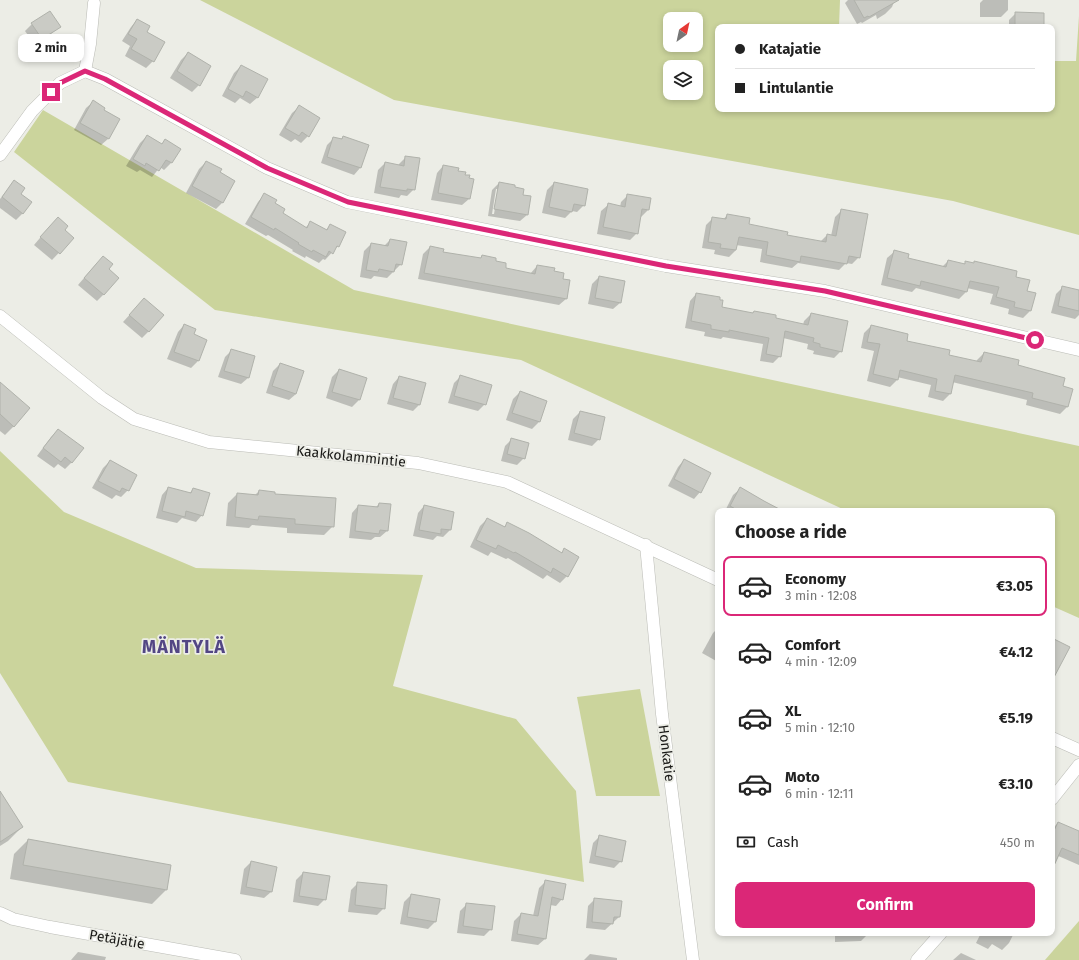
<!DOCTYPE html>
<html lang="en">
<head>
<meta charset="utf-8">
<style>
	body { margin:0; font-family:"Fira Sans",sans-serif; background:#f2f2f2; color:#222; height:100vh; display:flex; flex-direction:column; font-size:15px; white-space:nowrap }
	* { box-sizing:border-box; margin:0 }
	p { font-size:13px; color:#767676 }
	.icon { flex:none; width:22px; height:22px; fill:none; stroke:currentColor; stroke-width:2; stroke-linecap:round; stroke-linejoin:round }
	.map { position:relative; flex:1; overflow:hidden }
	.drawer { position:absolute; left:715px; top:508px; width:340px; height:428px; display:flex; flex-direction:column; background:#fff; border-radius:8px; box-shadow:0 2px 6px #0003 }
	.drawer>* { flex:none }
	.hud { position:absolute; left:715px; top:24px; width:340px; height:88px; border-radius:8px; box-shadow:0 2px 6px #0003; display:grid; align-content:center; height:88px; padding:0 20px; background:#fff }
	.needle { width:26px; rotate:33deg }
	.buttons { position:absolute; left:663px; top:12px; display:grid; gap:8px }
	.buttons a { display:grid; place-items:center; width:40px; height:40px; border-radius:8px; background:#fff; box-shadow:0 2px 6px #0003; font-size:20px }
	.end { position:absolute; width:18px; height:18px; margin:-9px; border:5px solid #db2777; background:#fff; box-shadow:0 0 0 2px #fff }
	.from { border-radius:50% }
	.bubble { position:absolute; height:28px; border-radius:8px; background:#fff; box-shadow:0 2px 6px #0003; font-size:13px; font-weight:700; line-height:28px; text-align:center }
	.hud b { display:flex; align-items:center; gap:14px; height:38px; font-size:15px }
	.hud b+b { border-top:1px solid #e0e0e0 }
	.hud i { width:10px; height:10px; background:#222 }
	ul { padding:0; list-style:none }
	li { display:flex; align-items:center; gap:12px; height:60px; margin:0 8px 6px; padding:0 12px; border:2px solid transparent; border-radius:8px }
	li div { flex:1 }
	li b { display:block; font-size:15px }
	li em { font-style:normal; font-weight:700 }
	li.active { border-color:#db2777 }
	li>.icon { width:36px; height:36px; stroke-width:1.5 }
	h2 { padding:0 20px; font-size:18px; line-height:48px }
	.pay { display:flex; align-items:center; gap:10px; height:44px; padding:0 20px; font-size:15px }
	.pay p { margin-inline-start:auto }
	.action { display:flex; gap:8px; margin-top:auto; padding:8px 20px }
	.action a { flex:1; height:46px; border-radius:8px; background:#db2777; color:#fff; font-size:16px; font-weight:700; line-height:46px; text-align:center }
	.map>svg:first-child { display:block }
</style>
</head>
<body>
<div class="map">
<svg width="1079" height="960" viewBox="0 0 1079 960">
	<rect width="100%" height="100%" fill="#ecede6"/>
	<!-- green -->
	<g fill="#cbd49c" fill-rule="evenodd">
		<path d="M200,0H840L839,27H718V109H1052V61H1076L1079,16V235L953,201L394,100ZM670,19H696V45H670ZM670,67H696V93H670Z"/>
		<path d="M43,110L354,290L1079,446V618L1052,606V511H847L521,360L215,310L14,152Z"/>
		<path d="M0,451L64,512L196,568L423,575L393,686L516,719L576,791L584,882L68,782L0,673Z"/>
		<path d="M640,689L660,796H596L577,697Z"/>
		<path d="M1079,921V960H1045Z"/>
	</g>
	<!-- shadow -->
	<g fill="#0003" fill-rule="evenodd">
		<path d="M848,0H898L894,2L892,7L885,14L877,19L876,15L862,23L861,22L857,24L845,3Z"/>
		<path d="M983,0H1008V10L1001,17H980V3Z"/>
		<path d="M1016,13L1043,27H1009V20Z"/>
		<path d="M137,20L146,32L153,61L146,68L125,56L130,46L122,41L131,27Z"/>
		<path d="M32,24L59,26L52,33L35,45L25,31Z"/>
		<path d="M188,53L199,85L192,92L170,78L181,60Z"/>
		<path d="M241,66L267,80L257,98L250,104L240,98L235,103L222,96L234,73Z"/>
		<path d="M93,102L103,110L119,119L108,139L101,145L74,130L86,108Z"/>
		<path d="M299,107L308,136L301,143L295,139L291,142L279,135L292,113Z"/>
		<path d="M147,136L161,145L165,140L179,149L171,163L164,170L160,167L152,177L140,170L137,172L126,166L140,143Z"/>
		<path d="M343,137L360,168L354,175L321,163L327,145L334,138L340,140Z"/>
		<path d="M406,157L414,189L407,196L401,195L399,198L374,193L378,170L385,163L398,166L399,164Z"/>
		<path d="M206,162L223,202L216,209L186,193L199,169Z"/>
		<path d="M443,166L464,176L469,199L462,205L431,200L437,173Z"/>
		<path d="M14,182L19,194L23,213L16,220L0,208V199Z"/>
		<path d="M499,183L514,188L527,215L520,221L488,216L492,190ZM496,189H498L494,214H492Z"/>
		<path d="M554,183L584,205L577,212L572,211L565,218L542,213L547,190Z"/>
		<path d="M264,195L274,203L281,213L305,228L311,222L326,230L330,225L338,246L325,260L323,259L319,263L306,256L305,258L292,251L293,250L268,235L266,236L245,224L258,202Z"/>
		<path d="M628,195L648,210L641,217L640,216L637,233L630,240L597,234L601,211L608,205L620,207L621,202Z"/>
		<path d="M842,210L859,257L852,264L846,263L839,270L798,263L792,268L760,262L762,249L736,245V250L729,257L714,254L715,250L702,248L706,225L713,218L723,220L727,215L748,225L786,236L820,242L827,235L831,236L835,217Z"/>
		<path d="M51,225L63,230L73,238L52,260L34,245Z"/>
		<path d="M390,240L401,264L387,278L374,276L371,279L360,277L364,251L371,244L384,246Z"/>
		<path d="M430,247L442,252L479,259L482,257L494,261L504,269L530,274L537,266L553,272L562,279L566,299L559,305L418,279L423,254Z"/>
		<path d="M894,252L907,259L942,267L948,261L963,265L966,262L973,264L975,262L1015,277L1026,291L1030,311L1023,318L1008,314L1009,309L990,304L993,294L967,288L966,292L959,299L916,288L912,292L881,285L887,258Z"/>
		<path d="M96,264L107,269L104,294L97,301L78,285Z"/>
		<path d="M599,277L620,303L613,309L588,304L592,284Z"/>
		<path d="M1063,287L1079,291V315L1075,319L1051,313L1056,294Z"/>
		<path d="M696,294L721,308L752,313L754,312L774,319L803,325L804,321L811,314L841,351L834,358L813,354L814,351L807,349L808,344L783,338L780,356L773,363L760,361L763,344L723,337L721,339L704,336L705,332L685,328L690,301Z"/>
		<path d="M144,299L149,331L142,338L123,322Z"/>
		<path d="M184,325L192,335L206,340L198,361L191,368L167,359L178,332Z"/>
		<path d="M871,326L906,341L948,356L976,362L977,360L984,353L1061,387L1072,390L1067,407L1060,414L1026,405L1027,400L952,382L950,394L943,401L928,397L931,385L897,377V380L890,387L867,381L874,351L861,348L864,333Z"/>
		<path d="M232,350L248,378L241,384L218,377L225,357Z"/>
		<path d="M280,364L296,394L289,400L266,393L273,371Z"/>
		<path d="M339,370L366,378L359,400L352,407L326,398L332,377Z"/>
		<path d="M399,377L420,404L413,411L387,404L393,384Z"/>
		<path d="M460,377L485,404L478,411L448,403L454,383Z"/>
		<path d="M0,383L14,426L5,435L0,431Z"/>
		<path d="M520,392L546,402L539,422L532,429L506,420L513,399Z"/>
		<path d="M580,412L599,439L592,446L568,440L573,419Z"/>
		<path d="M58,430L72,462L65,469L58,464L54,468L37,456L51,437Z"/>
		<path d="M512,439L524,458L517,465L501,461L505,446Z"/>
		<path d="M684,460L700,492L694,499L668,486L678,467Z"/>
		<path d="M110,461L128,490L121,497L116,495L112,499L92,488L103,468Z"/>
		<path d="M168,488L189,494L193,489L202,515L196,522L182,518L177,523L156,518L162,495Z"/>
		<path d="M740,489L782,511H725L733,495Z"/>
		<path d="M259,491L274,495L333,526L324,535L287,533V528L252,525L249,528L226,526L228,503L237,494L254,496Z"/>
		<path d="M379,504L387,531L380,537H375L371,540L349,538L352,513L358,506L375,508Z"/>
		<path d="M424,506L453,513L450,530L443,537L437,536L433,540L413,536L418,513Z"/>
		<path d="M487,519L504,527L507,524L561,553L565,550L578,558L567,576L560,583L547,575L543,579L508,558L506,559L491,552L488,556L470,547L480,526Z"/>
		<path d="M718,628V662L702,653L713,633Z"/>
		<path d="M718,741V748L715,745Z"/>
		<path d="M0,792L22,827L8,841L0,846Z"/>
		<path d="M1058,823L1079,832V865L1056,855L1052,859V829Z"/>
		<path d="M600,836L621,861L614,868L589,863L593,843Z"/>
		<path d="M28,840L166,890L152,904L10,879L14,854Z"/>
		<path d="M251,862L271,892L264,898L240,894L244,869Z"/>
		<path d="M303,873L325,899L318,906L293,902L296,880Z"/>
		<path d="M546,881L562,899L556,906L550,905L545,939L538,945L511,941L514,921L521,914L533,916L539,888Z"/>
		<path d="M358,883L384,908L377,915L348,912L351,890Z"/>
		<path d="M411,895L439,900L435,922L428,929L400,924L404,902Z"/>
		<path d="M595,899L621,902L619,917L605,930L586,928L588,906Z"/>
		<path d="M467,904L491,929L484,936L457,933L460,911Z"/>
		<path d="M835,933H868V934L861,941L835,942Z"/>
		<path d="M981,933H1014L1009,943L1002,950L992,944L988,949L976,943Z"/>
		<path d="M78,952L106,957L105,960H71Z"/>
		<path d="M961,953L976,960H953Z"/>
		<path d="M590,954L617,958V960H584Z"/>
	</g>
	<!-- building -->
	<g fill="#cacbc5" stroke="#b0b2ab">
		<path d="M854,0H899L869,17L868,16L864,18Z"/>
		<path d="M50,11L61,27L42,39L31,23Z"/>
		<path d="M1015,12L1044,13V27H1015Z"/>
		<path d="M137,19L150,26L147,32L165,42L154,62L131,49L137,39L128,34Z"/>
		<path d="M188,52L211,66L200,86L177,71Z"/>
		<path d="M241,65L268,79L258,98L246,91L243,97L228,89Z"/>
		<path d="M93,100L105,108L104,110L120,119L109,139L80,123Z"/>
		<path d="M299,105L320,118L309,137L302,132L299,136L285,128Z"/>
		<path d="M147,135L162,144L165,139L181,149L172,163L166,160L159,171L146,163L145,166L133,159Z"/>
		<path d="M343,136L369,145L361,168L327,157L333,137L342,139Z"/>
		<path d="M405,156L420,158L415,190L407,189V191L380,187L385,162L404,166Z"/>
		<path d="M206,161L222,169L220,172L235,181L223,203L192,186Z"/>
		<path d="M443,165L459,168L458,171L466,172L465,175H470L469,178L474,179L470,199L438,193Z"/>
		<path d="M14,180L25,188L21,194L32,202L23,214L2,197Z"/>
		<path d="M499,182L515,185V187L524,189L523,195L531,196L528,215L494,209Z"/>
		<path d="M554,182L588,189L585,206L574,204L572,212L549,207Z"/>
		<path d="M264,193L277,200L275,203L285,209L283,213L307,228L310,221L327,230L330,224L346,232L339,247L337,246L333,254L329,251L326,257L313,250L312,252L298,244L299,243L275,228L274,230L251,217Z"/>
		<path d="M627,194L651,198L649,210L642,209L638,234L603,227L608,203L625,207Z"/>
		<path d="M841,209L868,214L860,258L849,256L847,264L801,256L800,262L766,255L768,242L739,237L736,250L720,248L721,244L708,242L712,217L726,219L727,214L750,218L749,224L788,232L787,235L826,242L827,234L836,236Z"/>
		<path d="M58,217L68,226L65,230L74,238L60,254L40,237Z"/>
		<path d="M390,239L407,242L402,265L396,264L394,272L379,269L378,272L366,270L371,243L388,246Z"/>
		<path d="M430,246L444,249L443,252L481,258L482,255L496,258V261L506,263V268L535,274L537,265L555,268L554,271L564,273L563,279L570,280L567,299L424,273Z"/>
		<path d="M894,250L909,254L908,258L946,267L948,260L965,264V261L974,263V261L1017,271L1016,277L1030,280L1027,291L1036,293L1031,311L1014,307L1015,302L996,297L999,287L970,281L967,292L921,281L920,286L887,278Z"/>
		<path d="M103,256L113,264L109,269L119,278L104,295L84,278Z"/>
		<path d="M599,276L625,281L621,303L595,298Z"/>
		<path d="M1062,286L1079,290V311L1058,306Z"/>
		<path d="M696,293L720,297V300H723L722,307L753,313L754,311L776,315V318L808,325L811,313L848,321L842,352L820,347V344L813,342L814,338L785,331L781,357L766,354L769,338L729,330V332L711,329V325L691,321Z"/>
		<path d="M144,298L164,315L149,332L129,315Z"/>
		<path d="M184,324L196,329L194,334L207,340L199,361L174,352Z"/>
		<path d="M871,325L908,334L907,341L950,350L949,355L981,362L984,352L1019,360L1018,365L1065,378L1063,386L1073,389L1068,407L1032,398L1033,393L955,375L951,394L935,391L937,379L900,370L898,380L873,374L880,344L867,342Z"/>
		<path d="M231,349L255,356L249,378L224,371Z"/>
		<path d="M280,363L304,371L296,394L272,386Z"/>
		<path d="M339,369L367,378L360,400L332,392Z"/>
		<path d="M460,375L492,385L486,405L454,396Z"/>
		<path d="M399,376L426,383L420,405L393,398Z"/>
		<path d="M0,382L30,408L14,427L0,414Z"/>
		<path d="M520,391L547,401L540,422L512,413Z"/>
		<path d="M580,411L605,417L600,440L574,433Z"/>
		<path d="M58,429L84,448L72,463L65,457L61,462L43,448Z"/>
		<path d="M511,438L529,443L525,459L507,454Z"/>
		<path d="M684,459L711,473L701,493L674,479Z"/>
		<path d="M110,460L137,475L129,491L122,488L120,492L98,481Z"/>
		<path d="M168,487L191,493L193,488L210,493L203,516L186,511L185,517L162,511Z"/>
		<path d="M740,487L764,501L783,511H739L730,506Z"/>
		<path d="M259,490L275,492V494L336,498L334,527L295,524V519L259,516L258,520L235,517L237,493L258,495Z"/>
		<path d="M379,503L391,504L388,531L380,530L379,534L355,531L358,505L378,507Z"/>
		<path d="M424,505L454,512L451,530L441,529V534L419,530Z"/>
		<path d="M487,518L505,527L507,522L529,533L562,553L564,548L579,557L568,577L553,568L551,573L515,552L514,553L498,545L496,549L476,540Z"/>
		<path d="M1052,638L1070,647L1052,681Z"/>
		<path d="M0,791L23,827L0,842Z"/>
		<path d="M1058,822L1079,831V855L1062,848L1052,870V835Z"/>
		<path d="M599,835L626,841L622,862L595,856Z"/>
		<path d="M28,839L171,865L167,890L23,865Z"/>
		<path d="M251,861L277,867L272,892L246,887Z"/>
		<path d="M303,872L330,876L326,900L299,896Z"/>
		<path d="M545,880L566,884L563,900L552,897L546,939L517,934L521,913L538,916Z"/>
		<path d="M357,882L387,885L385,909L355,905Z"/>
		<path d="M411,894L440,899L436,922L407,917Z"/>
		<path d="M594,898L622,901L620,917H614L613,924L592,922Z"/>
		<path d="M466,903L495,906L492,930L463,926Z"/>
	</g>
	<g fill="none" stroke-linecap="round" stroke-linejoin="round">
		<defs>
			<g id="minor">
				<path d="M85,71L105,79L267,168L347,202L666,266L825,291L1079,350"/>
				<path d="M85,71L90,44L94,3"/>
				<path d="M0,155L32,111L60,83L85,71"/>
				<path d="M0,316L102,398L134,419L209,442L418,463L507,482L718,580"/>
				<path d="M646,545L662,714L693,960"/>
				<path d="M1052,738L1079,750"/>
				<path d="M1052,799L1079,765"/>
				<path d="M0,913L13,919L50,927L235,960"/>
				<path d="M917,960L941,933"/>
			</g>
		</defs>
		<!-- minor casing -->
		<use href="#minor" stroke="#bbbcb6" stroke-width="13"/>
		<!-- minor -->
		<use href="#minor" stroke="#fff" stroke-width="12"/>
	</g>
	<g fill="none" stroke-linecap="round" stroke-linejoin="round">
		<!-- route -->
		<path stroke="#db2777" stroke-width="5" d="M51,92L60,83L85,71L105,79L267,168L348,202L666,266L825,291L1035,340"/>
	</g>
	<g text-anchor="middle" stroke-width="3.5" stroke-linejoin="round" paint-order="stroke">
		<!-- street labels -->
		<g font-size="14" fill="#181816" stroke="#ecede6">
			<text transform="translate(351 456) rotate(6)" y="5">Kaakkolammintie</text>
			<text transform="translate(667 753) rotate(83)" y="5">Honkatie</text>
			<text transform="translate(117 939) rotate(10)" y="5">Petäjätie</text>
		</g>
		<!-- district labels -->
		<g font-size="18" font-weight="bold" letter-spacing="1" fill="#524684" stroke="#ecede6">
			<text x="184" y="653">MÄNTYLÄ</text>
		</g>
	</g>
</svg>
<div class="buttons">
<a><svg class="needle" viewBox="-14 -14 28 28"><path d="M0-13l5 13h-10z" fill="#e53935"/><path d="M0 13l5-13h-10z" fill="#767676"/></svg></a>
<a><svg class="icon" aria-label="layers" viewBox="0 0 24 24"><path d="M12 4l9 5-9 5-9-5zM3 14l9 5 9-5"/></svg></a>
</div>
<i class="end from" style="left:1035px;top:340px"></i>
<i class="end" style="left:51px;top:92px"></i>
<div class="bubble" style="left:18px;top:34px;width:66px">2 min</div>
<div class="hud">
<b><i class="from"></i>Katajatie</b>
<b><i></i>Lintulantie</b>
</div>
<section class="drawer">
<h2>Choose a ride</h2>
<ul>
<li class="active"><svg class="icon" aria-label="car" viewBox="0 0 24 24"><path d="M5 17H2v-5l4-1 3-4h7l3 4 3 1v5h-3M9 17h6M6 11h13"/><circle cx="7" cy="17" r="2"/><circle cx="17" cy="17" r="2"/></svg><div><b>Economy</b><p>3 min · 12:08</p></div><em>€3.05</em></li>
<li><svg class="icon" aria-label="car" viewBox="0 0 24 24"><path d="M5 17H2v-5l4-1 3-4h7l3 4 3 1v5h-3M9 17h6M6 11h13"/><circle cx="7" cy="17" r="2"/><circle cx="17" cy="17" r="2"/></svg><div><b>Comfort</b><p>4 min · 12:09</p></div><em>€4.12</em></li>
<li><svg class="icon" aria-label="car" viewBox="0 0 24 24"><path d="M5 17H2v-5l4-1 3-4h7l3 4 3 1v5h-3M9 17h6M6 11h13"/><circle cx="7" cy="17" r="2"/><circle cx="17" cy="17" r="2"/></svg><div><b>XL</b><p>5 min · 12:10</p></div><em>€5.19</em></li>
<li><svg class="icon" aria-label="car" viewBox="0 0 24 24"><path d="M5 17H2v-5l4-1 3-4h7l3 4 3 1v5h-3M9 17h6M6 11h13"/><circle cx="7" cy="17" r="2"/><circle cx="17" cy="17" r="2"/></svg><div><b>Moto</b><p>6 min · 12:11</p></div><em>€3.10</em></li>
</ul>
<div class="pay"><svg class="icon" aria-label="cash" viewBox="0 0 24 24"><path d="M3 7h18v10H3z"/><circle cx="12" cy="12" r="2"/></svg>Cash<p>450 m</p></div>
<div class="action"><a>Confirm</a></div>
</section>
</div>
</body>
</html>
